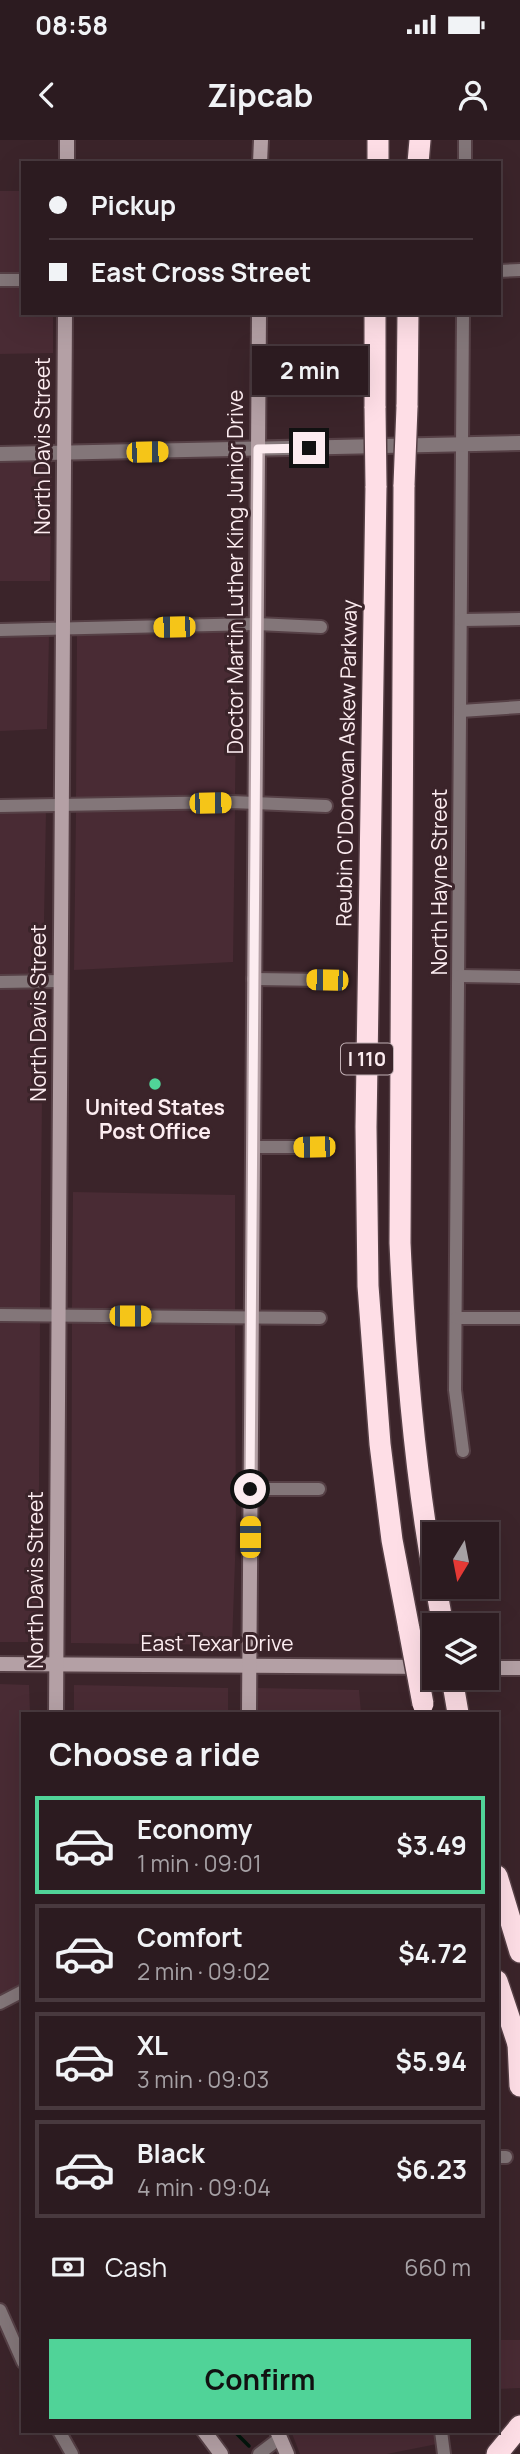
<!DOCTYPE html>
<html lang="en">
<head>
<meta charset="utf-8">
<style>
	body { margin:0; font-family:Manrope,sans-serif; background:#38282d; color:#f1f3f6; height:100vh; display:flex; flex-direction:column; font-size:26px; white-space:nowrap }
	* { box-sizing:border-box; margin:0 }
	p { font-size:23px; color:#a6a1a5 }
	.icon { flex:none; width:38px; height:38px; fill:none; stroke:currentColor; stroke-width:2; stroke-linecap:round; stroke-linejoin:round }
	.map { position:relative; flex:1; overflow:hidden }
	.sheet { position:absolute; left:21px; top:1572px; width:478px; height:721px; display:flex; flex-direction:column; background:#2c1b20; border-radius:0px; box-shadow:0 7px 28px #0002,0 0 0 2px #48393e }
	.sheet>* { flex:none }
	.hud { position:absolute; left:21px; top:21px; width:480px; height:154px; border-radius:0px; box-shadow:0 7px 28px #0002,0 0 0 2px #48393e; display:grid; align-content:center; height:154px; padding:0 28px; background:#2c1b20 }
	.needle { width:46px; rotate:190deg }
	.tools { position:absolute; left:422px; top:1382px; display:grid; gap:14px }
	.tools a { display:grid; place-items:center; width:77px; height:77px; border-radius:0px; background:#2c1b20; box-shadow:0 7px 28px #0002,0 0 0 2px #48393e; font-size:35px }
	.end { position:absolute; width:32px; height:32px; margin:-16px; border:9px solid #fcecf0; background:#111; box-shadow:0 0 0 4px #111 }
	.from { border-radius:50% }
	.bubble { position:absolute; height:49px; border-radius:0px; background:#2c1b20; box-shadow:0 7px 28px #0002,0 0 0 2px #48393e; font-size:23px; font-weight:700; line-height:49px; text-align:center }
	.car { position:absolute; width:21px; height:42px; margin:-21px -10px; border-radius:9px; box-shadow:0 0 5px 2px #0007; background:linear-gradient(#f5c518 24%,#345 0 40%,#f5c518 0 76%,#345 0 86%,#f5c518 0) }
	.hud b { display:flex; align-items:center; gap:24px; height:66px; font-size:26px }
	.hud b+b { border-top:2px solid #48393e }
	.hud i { width:18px; height:18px; background:#f1f3f6 }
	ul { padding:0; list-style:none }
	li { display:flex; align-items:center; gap:21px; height:98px; margin:0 14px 10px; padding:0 14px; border:4px solid #48393e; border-radius:0px }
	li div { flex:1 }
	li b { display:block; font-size:26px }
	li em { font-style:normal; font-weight:700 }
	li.active { border-color:#50d398 }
	li>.icon { width:63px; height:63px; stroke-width:1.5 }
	h2 { padding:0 28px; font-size:32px; line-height:84px }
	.pay { display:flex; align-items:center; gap:18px; height:77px; padding:0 28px; font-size:26px }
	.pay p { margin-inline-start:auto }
	.primary-button { display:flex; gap:14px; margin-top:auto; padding:14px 28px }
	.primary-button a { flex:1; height:80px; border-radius:0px; background:#50d398; color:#111; font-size:28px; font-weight:700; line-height:80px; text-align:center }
	.status { display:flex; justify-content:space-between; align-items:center; height:49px; padding:0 35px; background:#2c1b20; direction:ltr }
	.status svg { height:19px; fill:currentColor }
	header { display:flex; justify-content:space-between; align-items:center; height:91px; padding:0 28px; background:#2c1b20; font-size:32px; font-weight:700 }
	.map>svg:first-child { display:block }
</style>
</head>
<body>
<div class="status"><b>08:58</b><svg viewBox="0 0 49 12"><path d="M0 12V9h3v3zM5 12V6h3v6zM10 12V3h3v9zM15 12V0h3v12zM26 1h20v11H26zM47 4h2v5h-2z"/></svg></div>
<header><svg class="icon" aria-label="back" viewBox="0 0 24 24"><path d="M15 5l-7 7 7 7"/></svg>Zipcab<svg class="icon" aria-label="person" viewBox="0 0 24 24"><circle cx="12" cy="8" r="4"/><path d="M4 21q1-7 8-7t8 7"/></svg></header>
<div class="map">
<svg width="520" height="2314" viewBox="0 0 520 2314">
	<rect width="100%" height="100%" fill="#3b242a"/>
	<!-- built -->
	<g fill="#492b34">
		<path d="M0,51H23V133L0,134Z"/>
		<path d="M0,146H23V173H53V213L0,214Z"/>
		<path d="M0,320H52L50,441H0Z"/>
		<path d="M237,491L235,656L76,658L77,495Z"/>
		<path d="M49,496L47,589L0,591V497Z"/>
		<path d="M235,669L233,822L74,830L76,671Z"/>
		<path d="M46,671L43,835H0V672Z"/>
		<path d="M0,848H43L40,1169L0,1168Z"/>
		<path d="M73,1052L235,1055V1171L72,1169Z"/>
		<path d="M0,1181H40L38,1502H0Z"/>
		<path d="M72,1182L235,1184L236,1393L232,1505L71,1503Z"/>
		<path d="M0,1544L29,1545L30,1573H23V1845L0,1856Z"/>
		<path d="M74,1545L228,1548V1573H74Z"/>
		<path d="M258,1548L359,1550L361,1573H258Z"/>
		<path d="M497,2200H520V2248L497,2249Z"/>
		<path d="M291,2291H435L437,2304L387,2314H300Z"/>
	</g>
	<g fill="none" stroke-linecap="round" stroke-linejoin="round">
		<!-- stream -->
		<path stroke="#03160c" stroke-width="3.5" d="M234,2291L249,2306"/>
		<defs>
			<g id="minor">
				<path d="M465,23V0"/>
				<path d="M499,131L520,130"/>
				<path d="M0,140H23"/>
				<path d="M463,173L455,1250L463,1311"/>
				<path d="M462,480L520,479"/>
				<path d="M0,490L257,484L321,487"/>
				<path d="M461,571L520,567"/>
				<path d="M0,666L231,662L326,666"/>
				<path d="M459,836L520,837"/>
				<path d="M253,839L327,840"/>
				<path d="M0,842L61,841"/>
				<path d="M253,1007H315"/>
				<path d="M0,1175L320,1178"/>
				<path d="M456,1178H520"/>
				<path d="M250,1349H319"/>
				<path d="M0,1863L23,1851"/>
				<path d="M497,2017H506"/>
				<path d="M0,2170L23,2222"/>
				<path d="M59,2291L72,2314"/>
				<path d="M441,2291L444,2314"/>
				<path d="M259,2314L280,2298"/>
			</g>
			<path id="tertiary" d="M0,314L520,303"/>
			<g id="secondary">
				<path d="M67,23V0"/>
				<path d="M260,23L261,0"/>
				<path d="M0,1524L434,1527"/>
				<path d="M486,1528H520"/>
				<path d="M56,1573L65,173"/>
				<path d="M249,1573L259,173"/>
				<path d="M204,2291L221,2314"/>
				<path d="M277,2291L287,2314"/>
			</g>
			<g id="motorway">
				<path d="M378,23V0"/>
				<path d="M418,23L420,0"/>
				<path d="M375,173V268"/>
				<path d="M407,267L408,173"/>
				<path d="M404,345L400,1103C405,1215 414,1327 434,1438"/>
				<path d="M376,346L366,987L368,1146L380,1304L392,1400L409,1489"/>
				<path d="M436,1447L443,1486"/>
				<path d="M452,1538L458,1573"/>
				<path d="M497,1736L520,1812"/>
				<path d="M497,1841L520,1910"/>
				<path d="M518,1903L520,1946"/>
				<path d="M497,2314L520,2286"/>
			</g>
		</defs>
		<!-- minor casing -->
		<use href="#minor" stroke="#564046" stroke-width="16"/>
		<!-- tertiary casing -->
		<use href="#tertiary" stroke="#564046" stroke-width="18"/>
		<!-- secondary casing -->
		<use href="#secondary" stroke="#564046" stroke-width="18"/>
		<!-- motorway casing -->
		<use href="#motorway" stroke="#564046" stroke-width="24"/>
		<!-- minor -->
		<use href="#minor" stroke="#837679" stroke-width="12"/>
		<!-- tertiary -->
		<use href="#tertiary" stroke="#837679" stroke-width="14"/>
		<!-- secondary -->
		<use href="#secondary" stroke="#b4a0a5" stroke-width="14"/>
		<!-- motorway -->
		<use href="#motorway" stroke="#fedee6" stroke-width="21"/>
		<defs>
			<g id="motorway-bridge">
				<path d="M375,268L376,346"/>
				<path d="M404,345L407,267"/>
				<path d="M409,1489L423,1564"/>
			</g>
		</defs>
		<!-- motorway-bridge casing -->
		<use href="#motorway-bridge" stroke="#564046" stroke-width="24" stroke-linecap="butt"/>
		<!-- motorway-bridge -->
		<use href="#motorway-bridge" stroke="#fedee6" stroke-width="21"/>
	</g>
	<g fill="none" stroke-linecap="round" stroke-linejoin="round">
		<!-- route -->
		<path stroke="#fcecf0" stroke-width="9" d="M250,1349L258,309L309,308"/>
	</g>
	<!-- markers -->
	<circle fill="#50d398" stroke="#3b242a" stroke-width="2.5" cx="155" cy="944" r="7"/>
	<g text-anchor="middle" stroke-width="6" stroke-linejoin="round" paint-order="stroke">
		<!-- shield labels -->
		<rect fill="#3b242a" stroke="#c2b0b5" stroke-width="2" x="341" y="903.5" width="52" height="31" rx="5"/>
		<g font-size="19" font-weight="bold" fill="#fcecf0">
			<text x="367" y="926">I 110</text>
		</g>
		<!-- street labels -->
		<g font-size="21" fill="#fcecf0" stroke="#3b242a">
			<text transform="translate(43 306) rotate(-90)" y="7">North Davis Street</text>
			<text transform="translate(236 432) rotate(-90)" y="7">Doctor Martin Luther King Junior Drive</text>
			<text transform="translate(347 623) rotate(-89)" y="7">Reubin O'Donovan Askew Parkway</text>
			<text transform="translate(440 742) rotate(-90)" y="7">North Hayne Street</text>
			<text transform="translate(39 873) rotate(-90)" y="7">North Davis Street</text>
			<text transform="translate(36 1440) rotate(-90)" y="7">North Davis Street</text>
			<text x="217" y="1511">East Texar Drive</text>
		</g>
		<!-- poi labels -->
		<g font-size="21" font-weight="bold" fill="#fcecf0" stroke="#3b242a">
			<text x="155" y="975">United States<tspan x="155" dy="24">Post Office</tspan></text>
		</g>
	</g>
</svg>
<div class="tools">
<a><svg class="needle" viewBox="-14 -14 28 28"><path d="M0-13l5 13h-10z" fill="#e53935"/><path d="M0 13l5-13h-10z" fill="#a6a1a5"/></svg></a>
<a><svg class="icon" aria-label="layers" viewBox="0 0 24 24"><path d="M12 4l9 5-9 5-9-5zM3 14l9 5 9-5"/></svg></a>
</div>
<i class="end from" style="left:250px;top:1349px"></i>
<i class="end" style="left:309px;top:308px"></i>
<div class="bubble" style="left:252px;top:206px;width:116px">2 min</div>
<i class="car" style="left:147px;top:312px;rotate:89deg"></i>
<i class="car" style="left:174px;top:487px;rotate:269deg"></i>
<i class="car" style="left:210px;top:663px;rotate:89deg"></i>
<i class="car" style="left:327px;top:840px;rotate:271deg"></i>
<i class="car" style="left:314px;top:1007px;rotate:269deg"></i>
<i class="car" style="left:130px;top:1176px;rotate:90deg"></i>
<i class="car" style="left:250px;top:1397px;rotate:0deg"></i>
<div class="hud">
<b><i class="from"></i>Pickup</b>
<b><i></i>East Cross Street</b>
</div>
<section class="sheet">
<h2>Choose a ride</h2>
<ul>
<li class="active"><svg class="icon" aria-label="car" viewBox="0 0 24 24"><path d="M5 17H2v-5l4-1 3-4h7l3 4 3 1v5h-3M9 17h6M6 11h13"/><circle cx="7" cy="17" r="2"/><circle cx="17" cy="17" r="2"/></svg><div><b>Economy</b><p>1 min · 09:01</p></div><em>$3.49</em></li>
<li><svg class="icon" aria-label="car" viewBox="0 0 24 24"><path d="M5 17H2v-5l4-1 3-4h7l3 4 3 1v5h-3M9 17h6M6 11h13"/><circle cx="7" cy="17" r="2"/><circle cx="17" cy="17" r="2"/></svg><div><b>Comfort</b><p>2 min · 09:02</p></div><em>$4.72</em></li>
<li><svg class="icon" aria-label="car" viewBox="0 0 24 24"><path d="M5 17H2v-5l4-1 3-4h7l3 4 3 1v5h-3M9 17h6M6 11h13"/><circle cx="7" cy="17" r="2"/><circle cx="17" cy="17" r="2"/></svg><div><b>XL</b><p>3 min · 09:03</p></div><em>$5.94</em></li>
<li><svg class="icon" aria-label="car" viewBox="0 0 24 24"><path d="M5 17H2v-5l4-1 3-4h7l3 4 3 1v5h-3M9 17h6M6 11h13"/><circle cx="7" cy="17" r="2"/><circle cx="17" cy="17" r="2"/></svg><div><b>Black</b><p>4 min · 09:04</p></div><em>$6.23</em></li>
</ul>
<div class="pay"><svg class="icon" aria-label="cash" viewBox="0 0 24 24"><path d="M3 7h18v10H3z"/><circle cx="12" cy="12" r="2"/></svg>Cash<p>660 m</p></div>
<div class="primary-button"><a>Confirm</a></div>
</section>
</div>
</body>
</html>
